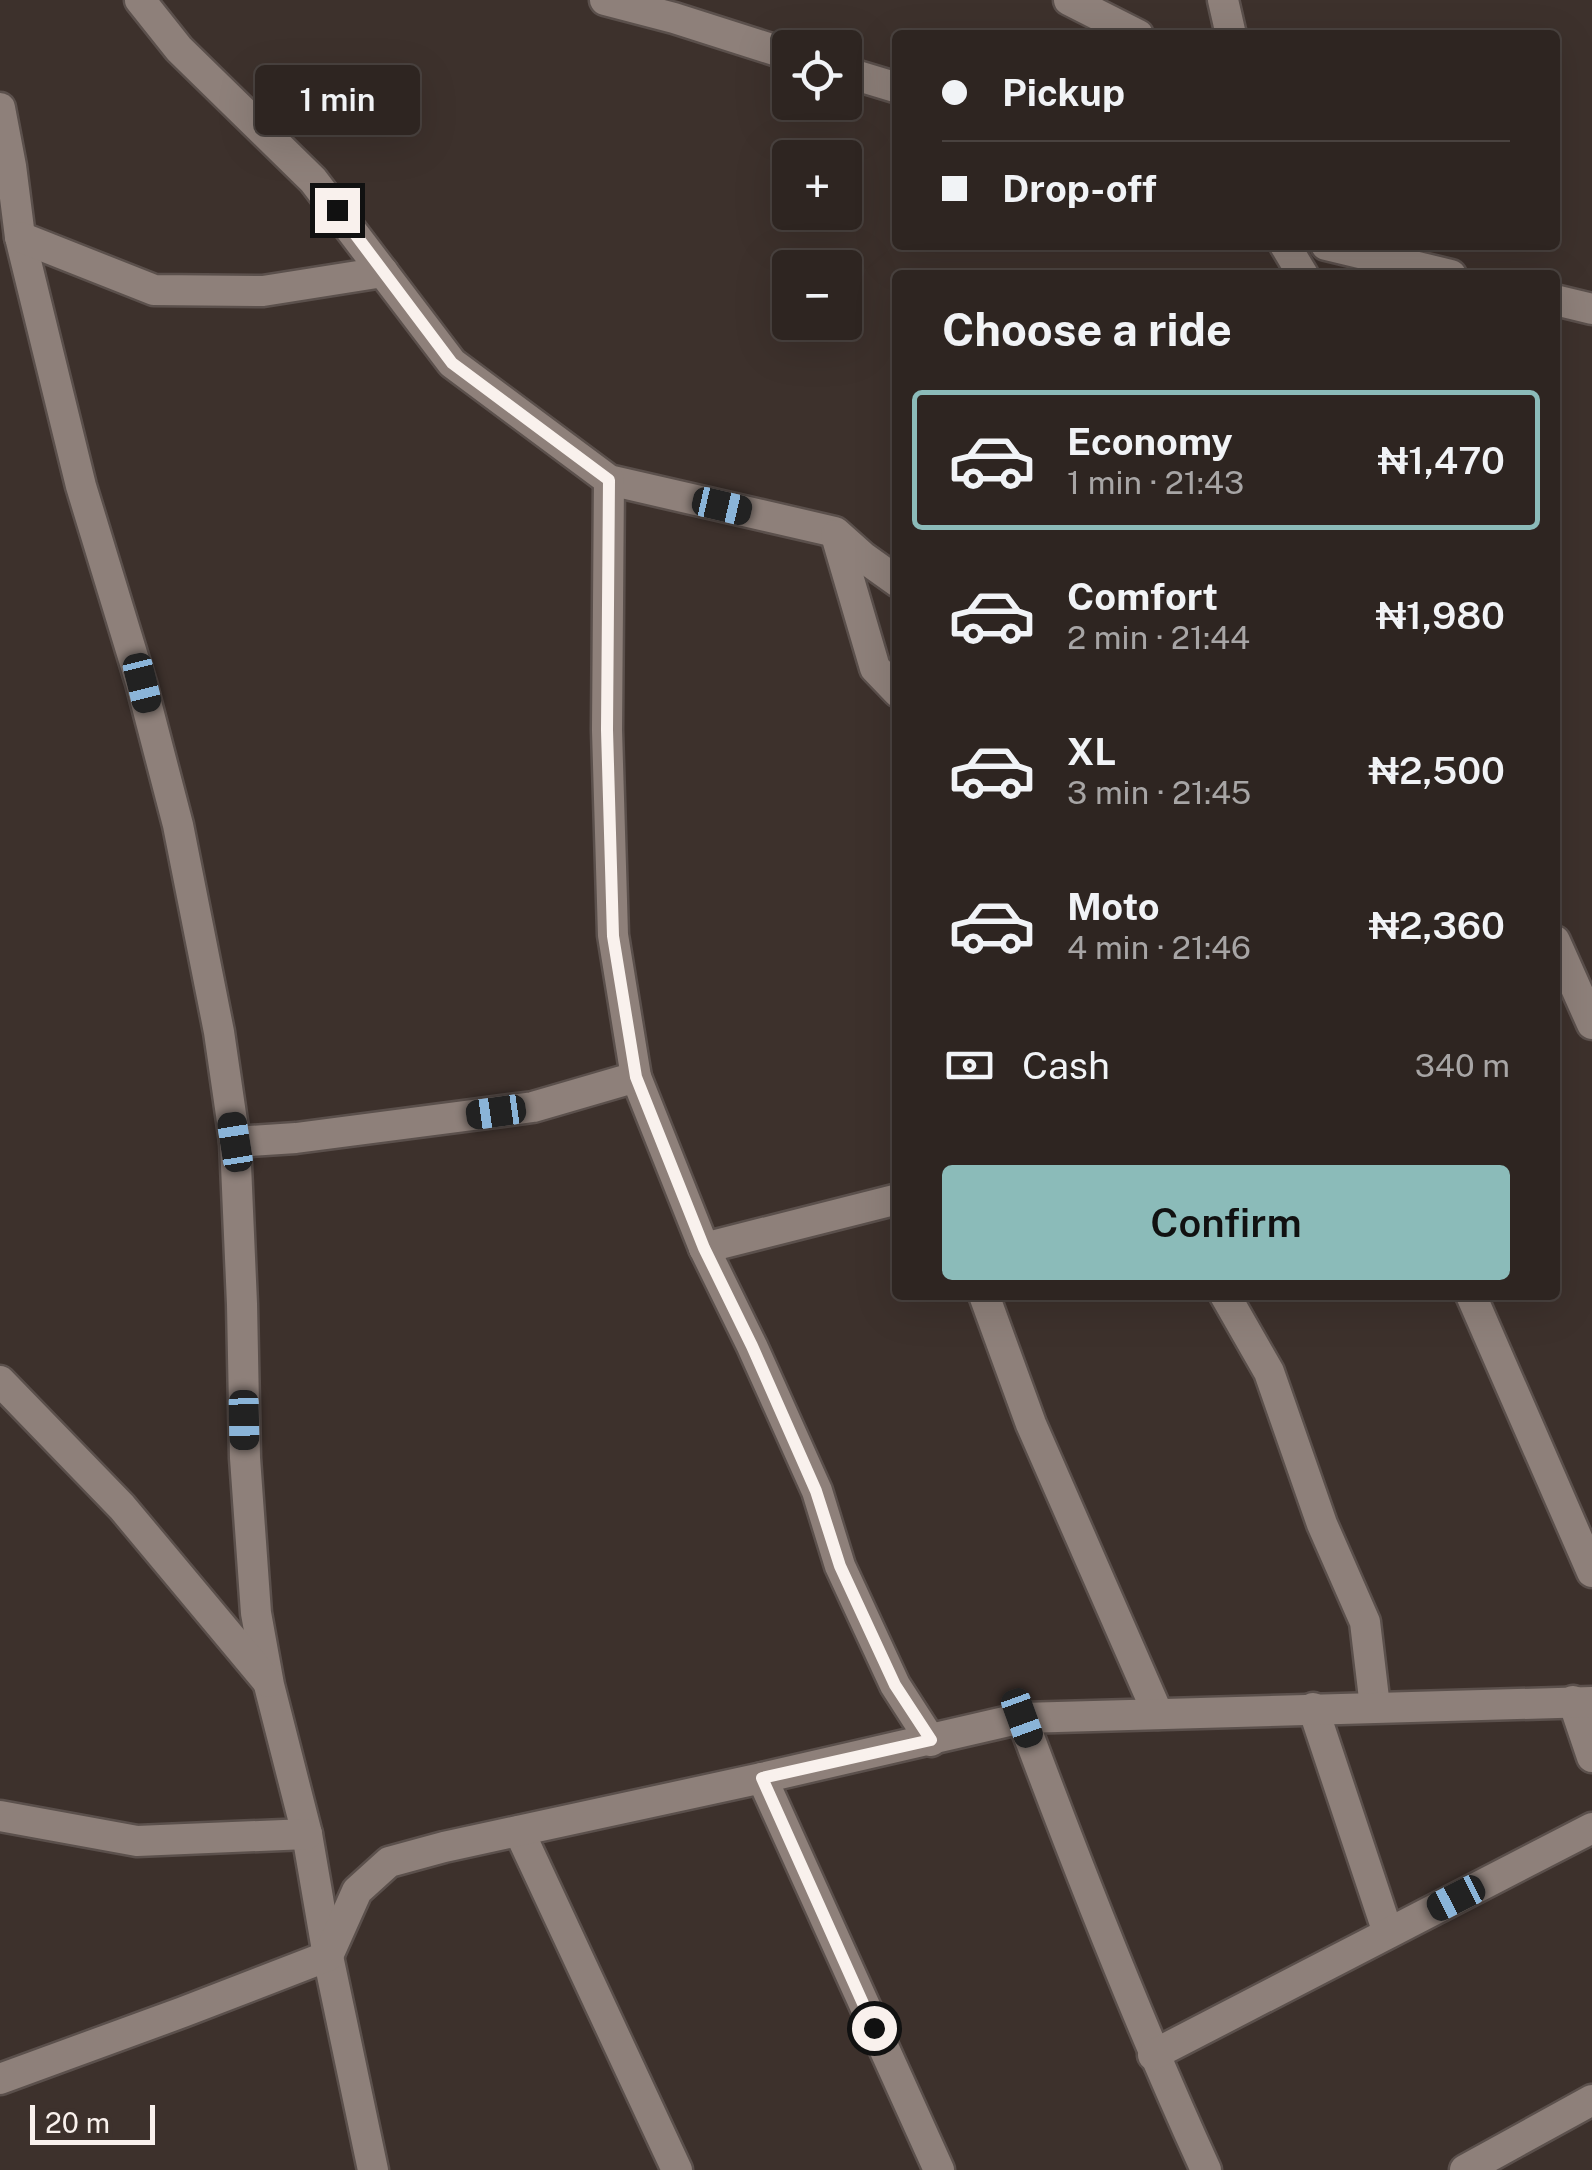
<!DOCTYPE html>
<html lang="en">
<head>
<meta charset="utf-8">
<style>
	body { margin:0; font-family:"Public Sans",sans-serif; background:#3a312e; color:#f1f3f6; height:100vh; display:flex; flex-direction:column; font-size:38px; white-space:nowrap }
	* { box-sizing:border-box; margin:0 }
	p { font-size:32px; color:#a7a5a5 }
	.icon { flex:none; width:55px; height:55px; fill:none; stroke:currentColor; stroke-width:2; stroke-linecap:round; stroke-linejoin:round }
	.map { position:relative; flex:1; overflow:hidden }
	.details { position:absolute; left:892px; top:270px; width:668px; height:1030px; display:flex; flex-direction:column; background:#2e2521; border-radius:10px; box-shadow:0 10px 40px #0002,0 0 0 2px #49423f }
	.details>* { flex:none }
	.top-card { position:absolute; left:892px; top:30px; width:668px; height:220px; border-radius:10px; box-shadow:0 10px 40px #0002,0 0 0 2px #49423f; display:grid; align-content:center; height:220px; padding:0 50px; background:#2e2521 }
	.fabs { position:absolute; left:772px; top:30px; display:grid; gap:20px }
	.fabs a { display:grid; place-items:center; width:90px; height:90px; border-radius:10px; background:#2e2521; box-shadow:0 10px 40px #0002,0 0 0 2px #49423f; font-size:50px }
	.scale { position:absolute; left:30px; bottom:25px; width:125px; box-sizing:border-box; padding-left:10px; border:5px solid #f9f1ed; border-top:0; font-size:28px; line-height:35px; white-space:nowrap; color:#f9f1ed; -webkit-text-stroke:8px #3d312c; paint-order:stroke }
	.end { position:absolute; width:45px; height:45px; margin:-22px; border:12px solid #f9f1ed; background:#111; box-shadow:0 0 0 5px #111 }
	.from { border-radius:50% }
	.bubble { position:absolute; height:70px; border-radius:10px; background:#2e2521; box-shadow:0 10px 40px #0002,0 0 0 2px #49423f; font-size:32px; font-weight:600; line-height:70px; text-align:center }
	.car { position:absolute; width:30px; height:60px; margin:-30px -15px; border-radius:12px; box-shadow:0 0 8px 2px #0007; background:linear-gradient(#222 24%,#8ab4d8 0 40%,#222 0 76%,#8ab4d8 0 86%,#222 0) }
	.top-card b { display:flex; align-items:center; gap:35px; height:95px; font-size:38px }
	.top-card b+b { border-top:2px solid #49423f }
	.top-card i { width:25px; height:25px; background:#f1f3f6 }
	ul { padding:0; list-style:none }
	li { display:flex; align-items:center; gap:30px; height:140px; margin:0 20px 15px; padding:0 30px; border:5px solid transparent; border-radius:10px }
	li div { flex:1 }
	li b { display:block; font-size:38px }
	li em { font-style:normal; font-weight:600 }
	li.on { border-color:#8bbbb9 }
	li>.icon { width:90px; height:90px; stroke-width:1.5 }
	h2 { padding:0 50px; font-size:45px; line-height:120px }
	.pay { display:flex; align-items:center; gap:25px; height:110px; padding:0 50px; font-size:38px }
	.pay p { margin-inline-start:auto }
	.cta { display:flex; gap:20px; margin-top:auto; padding:20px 50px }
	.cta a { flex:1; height:115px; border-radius:10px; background:#8bbbb9; color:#111; font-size:40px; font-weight:600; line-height:115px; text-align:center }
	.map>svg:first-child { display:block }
</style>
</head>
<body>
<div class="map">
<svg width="1592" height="2170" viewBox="0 0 1592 2170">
	<rect width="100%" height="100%" fill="#3d312c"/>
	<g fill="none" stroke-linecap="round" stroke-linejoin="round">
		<defs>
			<g id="minor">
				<path d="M140,0L179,49L313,180L452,363L609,480L835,532L863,557L898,582"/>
				<path d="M605,0L674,18L790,55"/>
				<path d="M1069,0L1138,35"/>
				<path d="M1223,0L1231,35"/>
				<path d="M845,72L898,88"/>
				<path d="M0,108L11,166L20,237L81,486L141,683L178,825L219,1032L235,1142L242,1304L245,1458L256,1613L269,1685L307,1834L328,1956L373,2170"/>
				<path d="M20,237L154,290L263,291L383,272"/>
				<path d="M1285,245L1303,275"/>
				<path d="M1326,245L1451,275"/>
				<path d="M1555,300L1592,309"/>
				<path d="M609,480L607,730L613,935L636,1077L704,1248L752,1346L817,1491L840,1566L895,1685L931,1741"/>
				<path d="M836,535L875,668L898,692"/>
				<path d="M1555,941L1592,1024"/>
				<path d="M235,1142L296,1138L533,1107L636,1077"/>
				<path d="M704,1248L898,1199"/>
				<path d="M984,1295L1031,1424L1158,1714"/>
				<path d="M1225,1295L1269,1372L1322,1524L1365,1622L1375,1707"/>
				<path d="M1471,1295L1592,1572"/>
				<path d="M0,1381L122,1507L268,1682"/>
				<path d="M1573,1701L1592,1757"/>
				<path d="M1313,1708L1388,1933"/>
				<path d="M1022,1718C1079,1871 1138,2022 1206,2170"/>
				<path d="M762,1778L939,2170"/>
				<path d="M0,1816L137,1841L307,1834"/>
				<path d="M519,1831L677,2170"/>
				<path d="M1153,2055L1592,1828"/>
				<path d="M0,2079L183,2012L328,1956L357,1891L389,1862L444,1847L762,1778L1022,1718L1592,1702"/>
				<path d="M1465,2170L1592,2100"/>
			</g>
		</defs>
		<!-- minor casing -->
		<use href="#minor" stroke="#5b504c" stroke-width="35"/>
		<!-- minor -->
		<use href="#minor" stroke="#8e807a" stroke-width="30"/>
	</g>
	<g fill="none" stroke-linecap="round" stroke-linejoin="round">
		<!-- route -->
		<path stroke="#f9f1ed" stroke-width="12" d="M337,210L452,363L609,480L607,730L613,936L636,1077L704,1248L752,1346L816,1491L840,1566L895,1685L931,1740L762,1778L874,2028"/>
	</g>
</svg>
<div class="fabs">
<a><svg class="icon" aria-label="locate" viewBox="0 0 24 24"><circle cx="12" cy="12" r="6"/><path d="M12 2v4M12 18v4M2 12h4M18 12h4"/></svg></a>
<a>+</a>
<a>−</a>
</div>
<div class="scale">20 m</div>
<i class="end from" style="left:874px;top:2028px"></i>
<i class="end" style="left:337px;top:210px"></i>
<div class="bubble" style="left:255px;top:65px;width:165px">1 min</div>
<i class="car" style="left:722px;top:506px;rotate:103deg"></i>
<i class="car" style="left:142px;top:683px;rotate:166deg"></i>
<i class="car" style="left:496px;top:1112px;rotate:262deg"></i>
<i class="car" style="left:235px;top:1142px;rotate:351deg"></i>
<i class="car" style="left:244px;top:1420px;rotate:179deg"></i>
<i class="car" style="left:1022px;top:1718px;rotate:160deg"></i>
<i class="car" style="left:1456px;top:1898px;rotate:243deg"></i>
<div class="top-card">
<b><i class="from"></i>Pickup</b>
<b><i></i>Drop-off</b>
</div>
<section class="details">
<h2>Choose a ride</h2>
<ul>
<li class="on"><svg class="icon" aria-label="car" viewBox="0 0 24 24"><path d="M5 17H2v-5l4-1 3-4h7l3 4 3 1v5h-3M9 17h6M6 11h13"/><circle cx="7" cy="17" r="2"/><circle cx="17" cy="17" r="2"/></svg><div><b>Economy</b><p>1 min · 21:43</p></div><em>₦1,470</em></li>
<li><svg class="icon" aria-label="car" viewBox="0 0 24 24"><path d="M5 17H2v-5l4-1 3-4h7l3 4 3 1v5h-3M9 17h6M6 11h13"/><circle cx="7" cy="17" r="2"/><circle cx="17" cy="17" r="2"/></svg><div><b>Comfort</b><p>2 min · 21:44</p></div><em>₦1,980</em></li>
<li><svg class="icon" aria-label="car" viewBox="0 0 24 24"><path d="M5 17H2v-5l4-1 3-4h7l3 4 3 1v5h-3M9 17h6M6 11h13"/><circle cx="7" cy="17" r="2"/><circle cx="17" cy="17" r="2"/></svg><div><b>XL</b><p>3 min · 21:45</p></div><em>₦2,500</em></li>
<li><svg class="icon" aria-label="car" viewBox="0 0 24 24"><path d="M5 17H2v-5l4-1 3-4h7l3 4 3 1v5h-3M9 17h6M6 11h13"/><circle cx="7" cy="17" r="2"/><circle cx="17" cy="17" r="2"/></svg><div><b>Moto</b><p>4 min · 21:46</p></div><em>₦2,360</em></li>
</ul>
<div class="pay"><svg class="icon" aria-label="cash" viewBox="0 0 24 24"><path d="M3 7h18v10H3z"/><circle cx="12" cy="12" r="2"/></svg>Cash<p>340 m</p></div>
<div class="cta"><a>Confirm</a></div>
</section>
</div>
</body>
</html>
